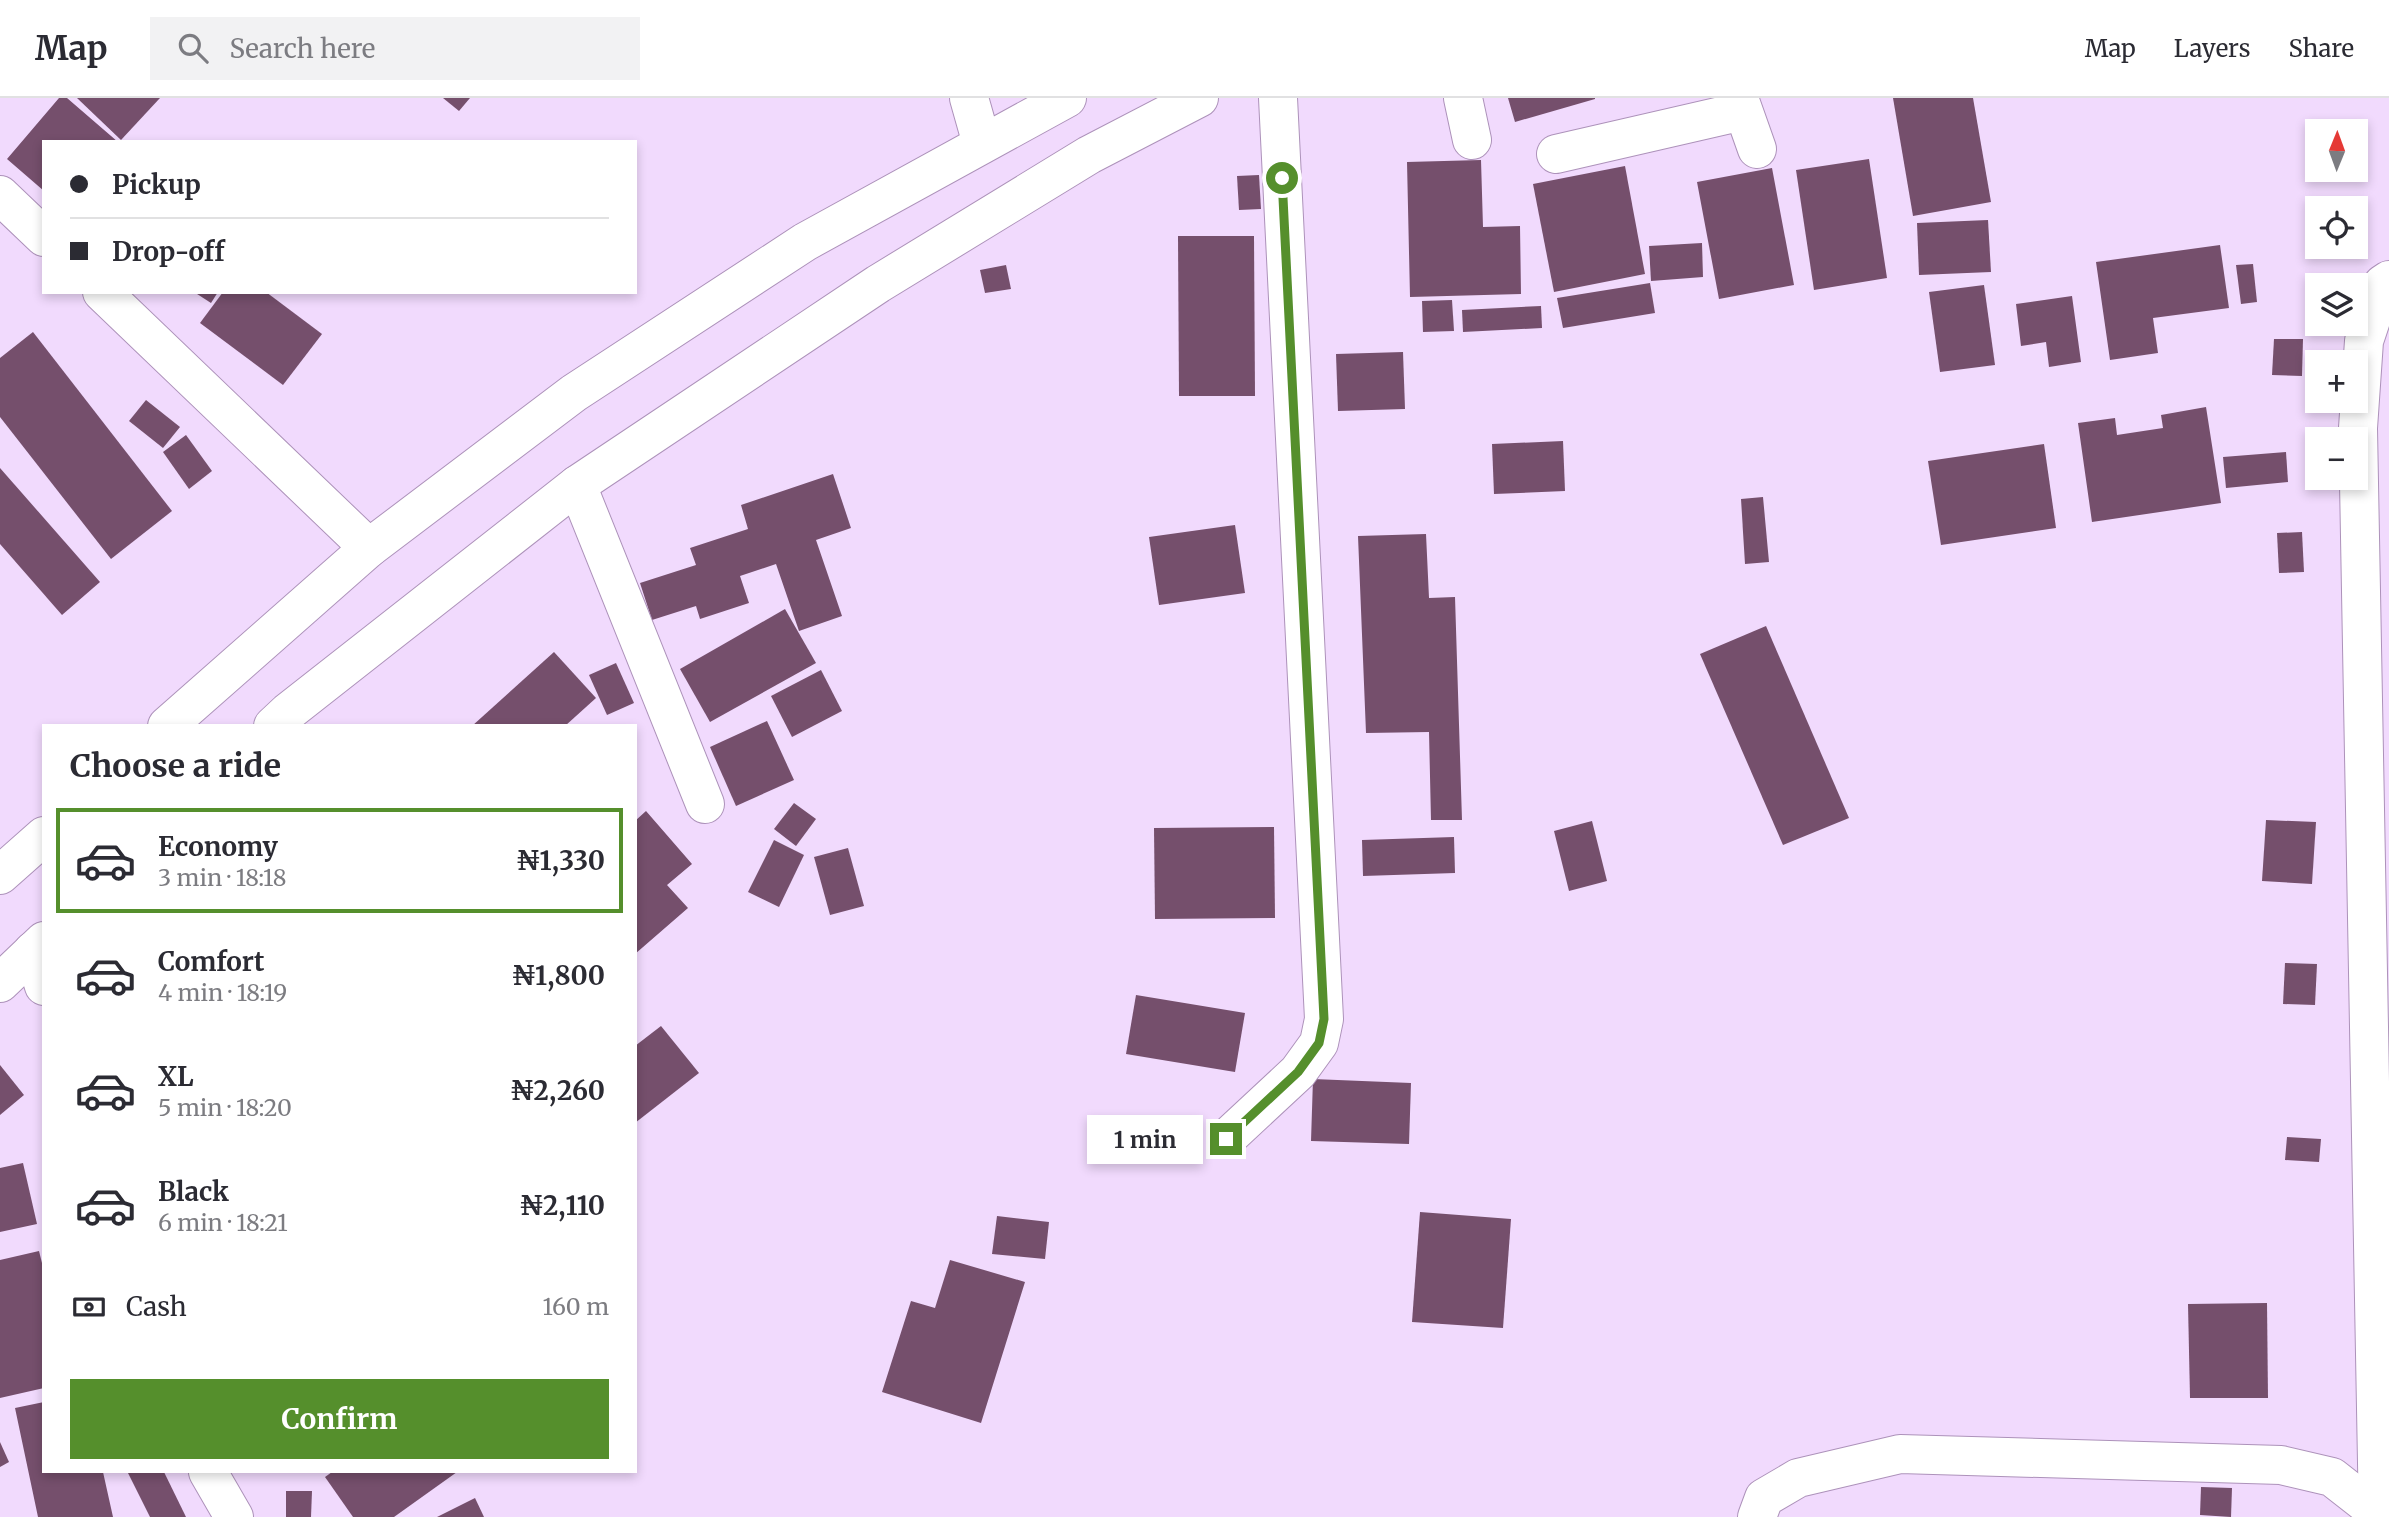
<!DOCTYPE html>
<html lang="en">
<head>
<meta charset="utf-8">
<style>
	body { margin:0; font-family:Merriweather,serif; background:#f2f2f3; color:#2b2b33; height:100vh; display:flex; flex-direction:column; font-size:26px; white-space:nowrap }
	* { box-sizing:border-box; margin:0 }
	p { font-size:23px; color:#7c7c81 }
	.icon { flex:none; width:38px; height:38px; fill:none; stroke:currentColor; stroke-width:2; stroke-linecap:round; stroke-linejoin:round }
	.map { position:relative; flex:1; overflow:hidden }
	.panel { position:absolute; left:42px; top:626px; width:595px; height:749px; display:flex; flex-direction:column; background:#fff; border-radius:0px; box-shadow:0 4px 10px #0003 }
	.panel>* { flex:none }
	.guide { position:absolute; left:42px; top:42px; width:595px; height:154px; border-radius:0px; box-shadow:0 4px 10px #0003; display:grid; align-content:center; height:154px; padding:0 28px; background:#fff }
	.needle { width:46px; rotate:1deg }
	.fabs { position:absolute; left:2305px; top:21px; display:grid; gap:14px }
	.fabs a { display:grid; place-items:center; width:63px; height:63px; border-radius:0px; background:#fff; box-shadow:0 4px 10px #0003; font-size:35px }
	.end { position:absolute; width:32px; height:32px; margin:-16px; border:9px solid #558f2c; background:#fff; box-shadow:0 0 0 4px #fff }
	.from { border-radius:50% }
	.bubble { position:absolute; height:49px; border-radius:0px; background:#fff; box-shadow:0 4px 10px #0003; font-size:23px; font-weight:700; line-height:49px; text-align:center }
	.guide b { display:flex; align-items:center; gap:24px; height:66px; font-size:26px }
	.guide b+b { border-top:2px solid #e1e1e2 }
	.guide i { width:18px; height:18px; background:#2b2b33 }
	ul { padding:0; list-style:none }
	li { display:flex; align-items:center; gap:21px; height:105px; margin:0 14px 10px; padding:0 14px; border:4px solid transparent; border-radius:0px }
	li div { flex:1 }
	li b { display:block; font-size:26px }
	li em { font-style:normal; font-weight:700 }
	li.active { border-color:#558f2c }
	li>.icon { width:63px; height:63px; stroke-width:1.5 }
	h2 { padding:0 28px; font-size:32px; line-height:84px }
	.pay { display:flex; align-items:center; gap:18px; height:77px; padding:0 28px; font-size:26px }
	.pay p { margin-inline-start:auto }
	.action { display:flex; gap:14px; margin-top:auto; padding:14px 28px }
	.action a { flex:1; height:80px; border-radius:0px; background:#558f2c; color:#fff; font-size:28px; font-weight:700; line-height:80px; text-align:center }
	header { display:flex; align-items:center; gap:42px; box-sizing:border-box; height:98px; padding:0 35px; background:#fff; border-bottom:2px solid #e1e1e2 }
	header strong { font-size:33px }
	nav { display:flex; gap:38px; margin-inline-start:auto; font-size:24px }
	.search { width:490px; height:63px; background:#f2f2f3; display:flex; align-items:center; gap:18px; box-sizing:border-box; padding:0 24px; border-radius:0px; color:#7c7c81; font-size:26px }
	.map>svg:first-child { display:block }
</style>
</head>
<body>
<header>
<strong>Map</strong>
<div class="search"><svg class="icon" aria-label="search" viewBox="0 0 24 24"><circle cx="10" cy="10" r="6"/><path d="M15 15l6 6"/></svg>Search here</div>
<nav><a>Map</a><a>Layers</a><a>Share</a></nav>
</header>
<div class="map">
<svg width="2389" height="1419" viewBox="0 0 2389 1419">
	<rect width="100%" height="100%" fill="#f1dafd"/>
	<!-- building -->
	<g fill="#754f6c">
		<path d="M59,0H67L118,44H44V93L7,61Z"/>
		<path d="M77,0H160L121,42Z"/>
		<path d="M443,0H470L459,13Z"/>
		<path d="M1508,0H1595V1L1515,24Z"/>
		<path d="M1893,0H1973L1991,104L1913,118Z"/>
		<path d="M1869,61L1887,180L1814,192L1796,72Z"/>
		<path d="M1481,62L1483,129L1520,128L1521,196L1410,199L1407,64Z"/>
		<path d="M1625,68L1645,176L1554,194L1533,86Z"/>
		<path d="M1772,70L1794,187L1719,201L1697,84Z"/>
		<path d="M1259,77L1261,111L1239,112L1237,78Z"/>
		<path d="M1988,122L1991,174L1919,177L1917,125Z"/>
		<path d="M1178,138H1254L1255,298H1179Z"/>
		<path d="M1702,145L1703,179L1651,183L1649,148Z"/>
		<path d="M2220,147L2229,210L2153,220L2158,255L2110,262L2096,164Z"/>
		<path d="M2253,166L2257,204L2241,206L2236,167Z"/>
		<path d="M1006,167L1011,191L985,195L980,172Z"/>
		<path d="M1650,185L1655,215L1563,230L1557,200Z"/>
		<path d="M1984,187L1995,267L1940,274L1929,194Z"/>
		<path d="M194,194H218L211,205Z"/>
		<path d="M223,194H266L322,236L283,287L200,225Z"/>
		<path d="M2072,198L2081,264L2049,269L2046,244L2021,248L2016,206Z"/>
		<path d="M1452,202L1454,233L1423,234L1422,203Z"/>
		<path d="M1541,208L1542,230L1463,234L1462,212Z"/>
		<path d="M33,234L172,413L111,461L0,319V260Z"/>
		<path d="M2274,241H2303L2302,278L2272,277Z"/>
		<path d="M1403,254L1405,311L1338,313L1336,256Z"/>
		<path d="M146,302L180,329L163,350L129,323Z"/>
		<path d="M2206,309L2221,405L2092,424L2078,325L2115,320L2117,337L2163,330L2161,317Z"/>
		<path d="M186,337L212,373L189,391L163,354Z"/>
		<path d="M1563,343L1565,393L1494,396L1492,346Z"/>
		<path d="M2044,346L2056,430L1941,447L1928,363Z"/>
		<path d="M2286,354L2288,384L2226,390L2223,359Z"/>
		<path d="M0,370L100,484L62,517L0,446Z"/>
		<path d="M833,376L851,430L816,442L842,518L799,533L776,466L740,478L749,505L700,521L696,508L652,522L640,485L696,467L690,450L748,431L741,407Z"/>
		<path d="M1763,399L1769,464L1745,466L1741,401Z"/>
		<path d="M1235,427L1245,495L1159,507L1149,439Z"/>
		<path d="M2302,434L2304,474L2279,475L2277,435Z"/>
		<path d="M1426,436L1429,500L1455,499L1462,722H1431L1429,634L1366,635L1358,438Z"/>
		<path d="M785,511L816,565L710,624L680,571Z"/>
		<path d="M1766,528L1849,720L1783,747L1700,556Z"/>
		<path d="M554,554L596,600L565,628H472Z"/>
		<path d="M616,565L634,605L607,617L589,577Z"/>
		<path d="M821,572L842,613L792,639L771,598Z"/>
		<path d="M767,623L794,682L736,708L710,649Z"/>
		<path d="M794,705L816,721L796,748L774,731Z"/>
		<path d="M646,713L692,766L667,787L688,810L635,856V723Z"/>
		<path d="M2266,722L2316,724L2312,786L2262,783Z"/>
		<path d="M1592,723L1607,783L1569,793L1554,733Z"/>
		<path d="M1274,729L1275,820L1155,821L1154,730Z"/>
		<path d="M1454,739L1455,775L1363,778L1362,742Z"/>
		<path d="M774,742L804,757L779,809L748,794Z"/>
		<path d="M848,750L864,808L830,817L814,759Z"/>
		<path d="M2285,865L2317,866L2315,907L2283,906Z"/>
		<path d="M1136,897L1245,915L1235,974L1126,956Z"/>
		<path d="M661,928L699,975L635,1025V948Z"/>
		<path d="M0,967L24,997L0,1017Z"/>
		<path d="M1313,981L1411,985L1409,1046L1311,1043Z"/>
		<path d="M2287,1039L2321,1041L2319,1064L2285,1062Z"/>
		<path d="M23,1065L37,1126L0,1134V1070Z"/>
		<path d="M1420,1114L1511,1121L1503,1230L1412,1224Z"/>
		<path d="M997,1118L1049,1124L1045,1161L992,1156Z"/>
		<path d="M39,1153L44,1173V1290L0,1300V1162Z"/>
		<path d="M950,1162L1025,1184L981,1325L882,1294L911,1203L935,1210Z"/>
		<path d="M2267,1205L2268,1300H2190L2188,1206Z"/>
		<path d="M44,1304V1374H103L113,1419H38L15,1310Z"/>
		<path d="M0,1344L9,1364L0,1369Z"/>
		<path d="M131,1374H164L186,1419H150L128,1375Z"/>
		<path d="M332,1374H457L394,1419H353L325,1379Z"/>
		<path d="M2201,1389L2232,1390L2231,1419L2200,1417Z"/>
		<path d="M286,1393H312L311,1419H286Z"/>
		<path d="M475,1400L484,1419H437Z"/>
	</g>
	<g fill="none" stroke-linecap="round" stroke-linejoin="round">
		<defs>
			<g id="minor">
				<path d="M969,0L982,46"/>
				<path d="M1463,0L1472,42"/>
				<path d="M1739,0L1757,51"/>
				<path d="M1556,56L1743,13"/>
				<path d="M0,97L44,139"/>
				<path d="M102,194L369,450"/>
				<path d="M577,387L705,706"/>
				<path d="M33,853L44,888"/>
				<path d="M1226,1041L1298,974L1319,945L1324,921L1278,0"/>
				<path d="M208,1374L234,1419"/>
				<path d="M1757,1419L1764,1400L1798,1380L1900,1356L2281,1367L2332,1379L2378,1415H2389"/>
				<path d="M2378,1419L2358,330L2364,243L2383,186L2389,182"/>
			</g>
			<g id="major">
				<path d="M167,628L369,450L574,295L805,144L1067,0"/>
				<path d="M273,628L288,614L577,387L878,186L1089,57L1199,0"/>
				<path d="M0,777L44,738"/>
				<path d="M0,885L44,843"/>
			</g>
		</defs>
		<!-- minor casing -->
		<use href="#minor" stroke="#ad92ba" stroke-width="40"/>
		<!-- major casing -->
		<use href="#major" stroke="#ad92ba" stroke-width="40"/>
		<!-- minor -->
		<use href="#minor" stroke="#fff" stroke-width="38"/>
		<!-- major -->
		<use href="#major" stroke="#fff" stroke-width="38"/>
	</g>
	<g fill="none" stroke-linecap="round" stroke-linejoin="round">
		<!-- route -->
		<path stroke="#558f2c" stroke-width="9" d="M1226,1041L1298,974L1319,945L1324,921L1282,80"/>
	</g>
</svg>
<div class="fabs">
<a><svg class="needle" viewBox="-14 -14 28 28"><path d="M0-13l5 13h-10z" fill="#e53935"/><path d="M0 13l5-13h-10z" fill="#7c7c81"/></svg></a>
<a><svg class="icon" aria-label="locate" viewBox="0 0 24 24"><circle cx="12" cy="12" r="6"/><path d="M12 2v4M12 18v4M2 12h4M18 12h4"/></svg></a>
<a><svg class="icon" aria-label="layers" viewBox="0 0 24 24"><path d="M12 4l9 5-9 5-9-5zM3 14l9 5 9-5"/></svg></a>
<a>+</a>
<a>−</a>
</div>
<i class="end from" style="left:1282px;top:80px"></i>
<i class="end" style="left:1226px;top:1041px"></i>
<div class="bubble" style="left:1087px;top:1017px;width:116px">1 min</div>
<div class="guide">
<b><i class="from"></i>Pickup</b>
<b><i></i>Drop-off</b>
</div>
<section class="panel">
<h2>Choose a ride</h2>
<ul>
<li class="active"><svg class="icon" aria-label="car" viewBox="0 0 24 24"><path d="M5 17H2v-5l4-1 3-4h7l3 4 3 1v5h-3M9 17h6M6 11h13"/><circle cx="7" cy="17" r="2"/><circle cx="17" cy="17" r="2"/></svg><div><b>Economy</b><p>3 min · 18:18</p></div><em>₦1,330</em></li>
<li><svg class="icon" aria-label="car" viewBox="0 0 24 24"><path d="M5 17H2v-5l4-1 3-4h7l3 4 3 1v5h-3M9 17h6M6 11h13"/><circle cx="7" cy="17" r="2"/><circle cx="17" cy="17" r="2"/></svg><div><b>Comfort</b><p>4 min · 18:19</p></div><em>₦1,800</em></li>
<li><svg class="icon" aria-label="car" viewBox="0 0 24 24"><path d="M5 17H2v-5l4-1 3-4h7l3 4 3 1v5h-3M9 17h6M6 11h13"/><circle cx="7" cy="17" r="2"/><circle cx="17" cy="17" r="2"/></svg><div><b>XL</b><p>5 min · 18:20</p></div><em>₦2,260</em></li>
<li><svg class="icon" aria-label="car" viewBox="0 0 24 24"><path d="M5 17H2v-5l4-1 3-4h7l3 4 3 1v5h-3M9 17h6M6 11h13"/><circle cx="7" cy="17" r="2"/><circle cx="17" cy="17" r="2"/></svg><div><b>Black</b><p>6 min · 18:21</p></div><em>₦2,110</em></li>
</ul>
<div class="pay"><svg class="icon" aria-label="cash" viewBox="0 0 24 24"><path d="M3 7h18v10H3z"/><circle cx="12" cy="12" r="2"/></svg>Cash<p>160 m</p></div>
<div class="action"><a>Confirm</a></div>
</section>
</div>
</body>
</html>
